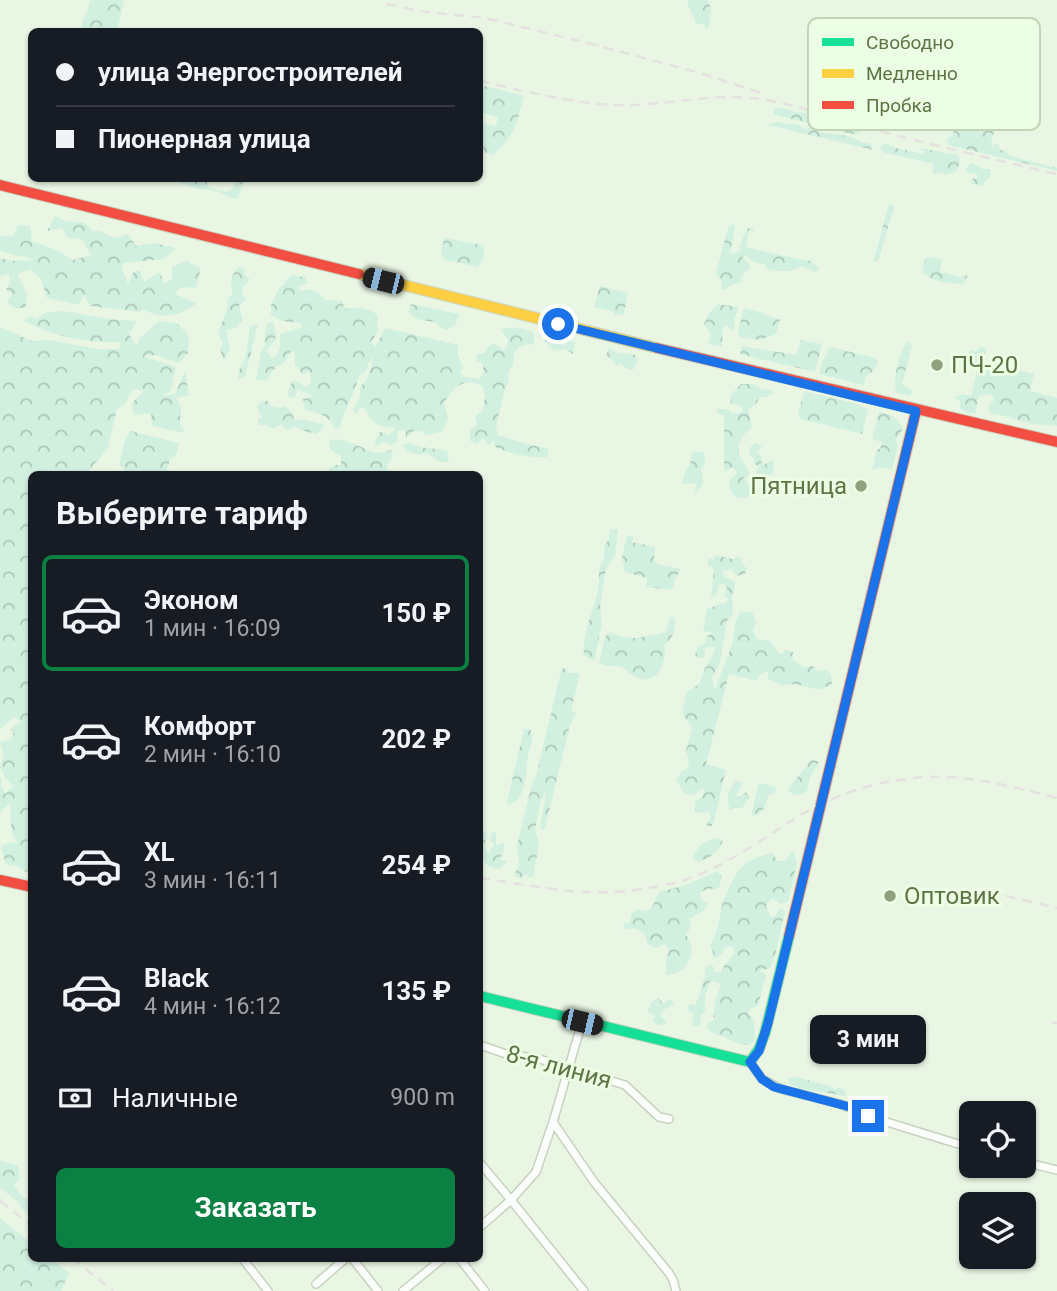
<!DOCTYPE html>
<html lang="ru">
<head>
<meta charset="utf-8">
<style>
	body { margin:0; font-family:Roboto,sans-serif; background:#242831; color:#f1f3f6; height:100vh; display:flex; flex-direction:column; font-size:26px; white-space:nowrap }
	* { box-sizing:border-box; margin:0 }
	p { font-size:23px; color:#9ea1a6 }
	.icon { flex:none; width:38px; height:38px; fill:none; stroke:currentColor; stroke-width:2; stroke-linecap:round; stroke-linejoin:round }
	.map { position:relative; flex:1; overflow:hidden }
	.side { position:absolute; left:28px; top:471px; width:455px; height:791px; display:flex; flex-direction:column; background:#171b24; border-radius:10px; box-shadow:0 2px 5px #0004 }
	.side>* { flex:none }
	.banner { position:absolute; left:28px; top:28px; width:455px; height:154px; border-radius:10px; box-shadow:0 2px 5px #0004; display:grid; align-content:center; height:154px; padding:0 28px; background:#171b24 }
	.controls { position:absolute; left:959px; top:1101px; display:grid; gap:14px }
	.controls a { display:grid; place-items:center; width:77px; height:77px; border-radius:10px; background:#171b24; box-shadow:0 2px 5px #0004; font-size:35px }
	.end { position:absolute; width:32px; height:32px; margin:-16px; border:9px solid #1a73e8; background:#fff; box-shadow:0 0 0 4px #fff }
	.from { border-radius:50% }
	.bubble { position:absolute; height:49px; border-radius:10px; background:#171b24; box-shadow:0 2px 5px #0004; font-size:23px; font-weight:700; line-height:49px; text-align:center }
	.car { position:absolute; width:21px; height:42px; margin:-21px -10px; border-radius:9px; box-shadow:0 0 5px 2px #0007; background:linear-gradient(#222 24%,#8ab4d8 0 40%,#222 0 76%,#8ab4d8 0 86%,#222 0) }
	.banner b { display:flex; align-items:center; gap:24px; height:66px; font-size:26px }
	.banner b+b { border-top:2px solid #363941 }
	.banner i { width:18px; height:18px; background:#f1f3f6 }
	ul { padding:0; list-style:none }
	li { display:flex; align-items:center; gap:21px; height:116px; margin:0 14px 10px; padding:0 14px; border:4px solid transparent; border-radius:10px }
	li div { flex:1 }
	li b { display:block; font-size:26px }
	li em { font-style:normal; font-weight:700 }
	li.current { border-color:#0b8043 }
	li>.icon { width:63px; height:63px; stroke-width:1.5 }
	h2 { padding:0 28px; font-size:32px; line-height:84px }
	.pay { display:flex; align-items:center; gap:18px; height:77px; padding:0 28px; font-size:26px }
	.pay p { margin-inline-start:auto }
	.primary-button { display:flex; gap:14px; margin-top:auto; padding:14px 28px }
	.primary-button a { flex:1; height:80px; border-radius:10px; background:#0b8043; color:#fff; font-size:28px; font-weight:700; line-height:80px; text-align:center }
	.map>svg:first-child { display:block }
</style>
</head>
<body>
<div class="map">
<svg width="1057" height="1291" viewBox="0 0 1057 1291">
	<defs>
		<pattern id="forest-crowns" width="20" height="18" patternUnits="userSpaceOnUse" patternTransform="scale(1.75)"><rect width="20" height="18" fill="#d1f0e0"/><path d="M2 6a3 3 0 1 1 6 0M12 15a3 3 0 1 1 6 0" fill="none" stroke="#adc7b7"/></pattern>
	</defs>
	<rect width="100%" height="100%" fill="#eaf6e4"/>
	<!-- forest -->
	<g fill="url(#forest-crowns)">
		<path d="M90,0H124L117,31H81C82,20 88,11 90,0Z"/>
		<path d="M687,0H707C714,9 710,18 708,29L703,24L696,23C694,14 688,9 687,0Z"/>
		<path d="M480,85L524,96C516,125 516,134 493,155L484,153L480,138V122L496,126L498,117L480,112Z"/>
		<path d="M781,107C797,115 818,111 833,124H839L845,128L853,127L860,130L859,134H850L773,114L775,109Z"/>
		<path d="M962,115L995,123L996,130L992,136L991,146L998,143L1000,150H1005L1010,156L1057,168V171L948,145L947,138L952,136L955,126L980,132L987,127L963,123L959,118Z"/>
		<path d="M775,122L799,125L805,129L810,127C824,138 847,130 860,142L871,144L873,150L777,127L767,126Z"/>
		<path d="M885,143L896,148L922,154L925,152L918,148L958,155L960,161L957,171L945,175L942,172L933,175V162L929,163L882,152L880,147Z"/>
		<path d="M971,163L977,165L982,169H990L991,175L982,186L971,184L972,179L978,178L975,173L969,174L965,171Z"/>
		<path d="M170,179H208L207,187L227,192L232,189L236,179H246C242,185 241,192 237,199L226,196L222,193L206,189H198Z"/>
		<path d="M890,204L894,207L879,259L873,263L888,207Z"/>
		<path d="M55,216L66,221L85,223L93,231H100L115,238L128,234L136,246L154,243L176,248L164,259L124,263L122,268L128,284L134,271H140L144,282L160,272L164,284L172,279V267L186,261L201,268L196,288L181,287L175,294L196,303C183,316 159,320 143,309L140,312L90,306L84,295L79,305L47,298L41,279L30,269L18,274L27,295L26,308H14L7,302L12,294L6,289L10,283L9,274L0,276V258L12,261L36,260L0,251V235L13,237L18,225L30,226L32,241L59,251L73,260L91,255L82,239L68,238L62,228L47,231Z"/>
		<path d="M734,223L735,229L730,253L734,254L740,250V245L747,229L752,227L755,231L749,230L746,247L807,261L812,260L813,264L820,268L816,272L801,266C789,274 780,271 767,269L765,264L754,262L745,255L742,258L746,260L751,267L743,274L740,283L733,284L725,290L721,288L722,281L716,273L728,228Z"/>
		<path d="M444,238L483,245C486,253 482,261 478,267L445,260L441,252Z"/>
		<path d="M930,257L942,259L940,272L962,277L963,275L968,276L963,284C943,281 939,285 922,272L925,258Z"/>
		<path d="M243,267L245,276L250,279L243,287L242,295L247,299L239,305L243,320L236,328L226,330L230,348L224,361L220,350L223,343L218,334L228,306L227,299L233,293C230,281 230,279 237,268Z"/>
		<path d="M292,275L305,277L308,283L299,286L300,291C314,288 315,290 325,300L342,301L345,309C356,305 369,309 378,315L377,333L371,342L376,347L385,328L458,345V356L463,366L460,373L465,377L479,379L483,373V364L476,360L477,354L485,353L488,347L494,343L503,350L508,345V339L501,330C511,325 525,328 534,333V345L528,344L519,347L514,353L513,364L508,373L509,380L505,388L496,427L498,435L523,443L549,449L547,457C537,459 502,452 494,446L495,440L489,445L484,438L476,444L470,441V430L477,424L475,417L483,410L485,395L483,387C465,375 453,387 444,403L448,419L442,432L426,435L421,431H414L406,438L405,430L398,431L397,442L390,445L384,441L375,447L376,440L380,432L389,435L395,428C376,426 373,425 364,407L360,408L355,415L353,409L360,398V387C368,380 373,366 372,356L365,372L359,376C354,395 344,410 339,429H335C329,415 319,413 305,410L303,399L313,396L297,389L295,398L288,397L289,388L293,380L307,387L311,382L310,371L303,375L295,364V353L292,350L284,363L276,367L266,380H256L261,352L266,345L264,343L267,324L273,321C277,335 278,340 266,350L272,359C281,353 281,344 280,334L303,327L300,323L282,321L271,315V305L279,288L284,285L285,281Z"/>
		<path d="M600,286L628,293L624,314L614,315L615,312L594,307Z"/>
		<path d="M411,304L459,314C457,324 455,327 445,330L434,322L417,319L408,312Z"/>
		<path d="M718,304L739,307L734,320V329L730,331L728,325L723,327L722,346H716L708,343L711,335L704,324L709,313Z"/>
		<path d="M744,308L764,313V315L780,319L776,334L760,340L740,337L738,332Z"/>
		<path d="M64,311L111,319L137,321L129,334L136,346L140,338L159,321L177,323L189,336L188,353L179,363L156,355L143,356L176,367L171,390L163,396L175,394L185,371L189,395L176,398L181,407L180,423L185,433L152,426L151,414L147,413L134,415L132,403L144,391L133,389L124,405L117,409L108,448L89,471V474H32V870L26,872L17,866L6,865L1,846L11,842L18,843C8,831 12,818 10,803L0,813V776L2,779L1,785L5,794L13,786L6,779L0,767L4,755L0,742L11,739L14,732L10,729L21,721L14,717L0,729V327L32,341L48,340L97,349H119L121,342C88,343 54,337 24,321L31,316L37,319L44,313Z"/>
		<path d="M258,324L245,377L238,379C237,371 240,370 243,363C247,352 249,338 249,327Z"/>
		<path d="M546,333L561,337L563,346L569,341L575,342L573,354L565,349C553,352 551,349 544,340Z"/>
		<path d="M801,340L822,344L815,372L740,354L742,346C760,350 778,351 796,355Z"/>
		<path d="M907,341L912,346L902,384L912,391L910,396L897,393C891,381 900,353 907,341Z"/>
		<path d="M830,347L875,358L878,362L872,372L866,376L864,385L819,374L822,362Z"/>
		<path d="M980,347H986L983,362L1034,374L1030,391L1057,398V426C1049,424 1041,425 1033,424C1019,422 1006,414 992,414L988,409L989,405L994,401L992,394L979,396C976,402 978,406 976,413H968L960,409V402L955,397L963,394L971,396L979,363L963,359L966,353L972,350L976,352Z"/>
		<path d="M609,348L618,353L636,355L638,361L633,370L626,368L621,363L617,366L611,359L606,356Z"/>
		<path d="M741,384H753L763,390H770L773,393L767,397H760L755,405L748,409L752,427C742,435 734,446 741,459C745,466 748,467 750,475L743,478L748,484L752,492L748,497L736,498L729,488L730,480L737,473L733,467L724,472V416L717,413V409H728L733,414L743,412L741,406L731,403L730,396Z"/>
		<path d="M804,391L857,404L868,409L862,434L801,419L798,414Z"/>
		<path d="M261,401H268L271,406L278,408L285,406L293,414L294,421L301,419L323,424L322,429L316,434L301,430L294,426L288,431L281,424L273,429L267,425H259L258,420L262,417L257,407Z"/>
		<path d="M879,412C892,415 897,417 903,429L896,439L898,445L892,469L881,467L872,470L877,449H880L882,442L872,439Z"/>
		<path d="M130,431L179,443L176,455L170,459L166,474H131L129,473L128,474H119L124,470L119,465L125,440Z"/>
		<path d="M337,439C344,441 352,443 359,446C372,452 378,456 392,449L393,458L387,464L388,474H328L329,468L336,465H341V456L330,450L329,440Z"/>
		<path d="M409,442C423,450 431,447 447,451L449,461L440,462L427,453L420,455L406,451L403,445Z"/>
		<path d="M757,443L762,447L757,453L762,456L761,461L763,465L773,460L774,468L771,475L761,476L756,472L759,466L754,464V458L749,456L751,446Z"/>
		<path d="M692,451L704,452L705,463L701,471C704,482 704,486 695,493L696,483L682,484L686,470L690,464Z"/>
		<path d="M610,529L618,530L615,555L606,569L600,607L602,624L594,661L584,655C582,632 594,612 598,589C600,582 598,574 600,567C604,558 605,555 604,546L609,539Z"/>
		<path d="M634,535L632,542L655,547L654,560L657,564L681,569L675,579L672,590L646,587L647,578L625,572L622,557L627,536Z"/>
		<path d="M715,555L732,559L739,556L743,564L747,569L745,574L737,576L731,569L722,571L725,577L735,582L734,593L732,596L733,614L726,622L725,633L719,665L712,678L715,690L733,642L735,623L740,612H752L756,621L753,631L757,639L770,641L780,655L786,650L793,652V659L803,667L813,666L818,672L825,669L831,674L832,685C831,685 821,689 820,689C807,690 798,680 783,686L768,679V671L762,673L756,681L729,674L706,764L726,770L714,821L711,827L707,826V822L711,816L708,811L700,814L695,810V801L703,796L704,788L693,795L684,793L676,780L681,772L688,768L689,760L686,751L692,728L682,713L687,691C701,686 700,680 705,668C708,662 712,657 715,651L713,646L705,648L704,658L695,657L697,647L705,643L707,636L712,633L708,631L703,632L707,609L720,604L726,603L728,599L724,595L727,589L724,584H719L716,595L711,597L714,569L708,565V558L713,560Z"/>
		<path d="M670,617H674C677,629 674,637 664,645C668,658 660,682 642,679C634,678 627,671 621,666H608L599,663L605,637L610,632C629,643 646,636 666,632Z"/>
		<path d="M562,667L570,673H580L571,710L576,714L570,725L545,828L541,831C540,817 545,805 546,792L541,800L535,829L539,845L534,871L535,875L530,878L526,874L521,879L514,875L519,865L517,845L532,784L536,776Z"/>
		<path d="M524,729H530C536,740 530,745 528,755C525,771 528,798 509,805L507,802Z"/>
		<path d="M813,759L819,762L810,778L807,791C798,796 796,797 788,790C793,780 796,779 802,772C807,767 807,763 813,759Z"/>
		<path d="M736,781L743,783L737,794L738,798L746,792L749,798L742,808H735L730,810C726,797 727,791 736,781Z"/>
		<path d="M759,783L776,787L775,793L768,795C767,804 763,813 754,816L751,815C755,804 755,794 759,783Z"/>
		<path d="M482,828L487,835L484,847L489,853L494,845L490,839L492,832H496V845L504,843L505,849L500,858L502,861H508L499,869L488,866L482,859L480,861V842L482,836L480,830Z"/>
		<path d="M716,838L723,841C717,853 711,858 697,862L692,858C698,846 704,841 716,838Z"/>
		<path d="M793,850L797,863L788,902L780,904L772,898L766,906L770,916L775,917L779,908L785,911L775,956L770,968L759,971L766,975L758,1006L750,1009L748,1014L754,1019L755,1040L749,1045C738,1044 733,1041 724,1037C716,1034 713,1035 707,1028L709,1022L717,1019L713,1017L715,1002L721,984L710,981L705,996V1012L700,1016L701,1024L695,1027L692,1024L694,1014L687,1011L690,1004L696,1005L705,977V968L712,964L715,972H721L724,966L735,953L732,946L724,948L722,953L715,959L710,945C719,931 719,916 723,901C725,896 728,891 730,886C740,863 749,859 773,853L777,861H785Z"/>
		<path d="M717,871L722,877L719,888L708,889L700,892L701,900L707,903L706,909L689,919L691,927L686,934C688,938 692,946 692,950C692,964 678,977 666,974C667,964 664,962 669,952L666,944L656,948L647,944C647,931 634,925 623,930L624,923H630L631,914L638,909L645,911L651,909L659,892L686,885Z"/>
		<path d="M658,998L663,1003L670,999L674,1004L662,1011L661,1017L667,1021L665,1024L657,1025L653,1021L655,1016L647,1012L651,1003Z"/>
		<path d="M796,1077L830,1086L836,1090L838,1087L845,1090L846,1096L802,1089L789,1084L788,1079Z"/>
		<path d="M0,1160L18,1166L20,1179L14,1185L23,1198L31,1200V1216L22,1209L17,1201L0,1188Z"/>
		<path d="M0,1218L31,1243L32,1258H51L69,1273L61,1291H0Z"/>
	</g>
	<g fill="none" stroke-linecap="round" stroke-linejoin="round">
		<defs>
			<g id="street">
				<path d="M480,1045L509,1055L536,1058L625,1085L659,1117L669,1119"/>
				<path d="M750,1062L762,1079L781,1089L840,1104L877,1119L971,1148"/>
				<path d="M553,1122L594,1182L669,1273L673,1280L676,1291"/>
				<path d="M1024,1162L1057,1170"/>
				<path d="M480,1163L511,1200L584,1291"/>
				<path d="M480,1227L511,1200L536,1172L553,1122L582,1022"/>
				<path d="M242,1258L268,1291"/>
				<path d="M352,1258L378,1291"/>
				<path d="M459,1258L485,1291"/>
				<path d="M316,1284L346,1258"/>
				<path d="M403,1291L443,1258"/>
			</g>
			<path id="fast" d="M480,996L750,1062L759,1049L765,1033L789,936"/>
			<path id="slow" d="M359,274L657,348"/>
			<g id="jam">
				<path d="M0,185L359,274"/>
				<path d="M657,348L1057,442"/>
				<path d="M0,880L32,887"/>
				<path d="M789,936L916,411"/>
			</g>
		</defs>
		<!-- street casing -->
		<use href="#street" stroke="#c7d2bd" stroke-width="10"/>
		<!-- fast casing -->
		<use href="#fast" stroke="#c8d4be" stroke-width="12"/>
		<!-- slow casing -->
		<use href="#slow" stroke="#c8d4be" stroke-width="12"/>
		<!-- jam casing -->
		<use href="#jam" stroke="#c8d4be" stroke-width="12"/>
		<!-- street -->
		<use href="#street" stroke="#fcfefb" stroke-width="7"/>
		<!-- fast -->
		<use href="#fast" stroke="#16e098" stroke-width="10"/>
		<!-- slow -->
		<use href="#slow" stroke="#ffcf43" stroke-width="10"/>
		<!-- jam -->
		<use href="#jam" stroke="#f24e42" stroke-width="10"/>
		<!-- rail -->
		<g stroke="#e4e1e0" stroke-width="2.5" stroke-dasharray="10 7" stroke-linecap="butt">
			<path d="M387,4L425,12L485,18L592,44L700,73L761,93"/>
			<path d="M480,81C524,91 569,103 615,105C662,107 707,93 753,98C795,103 836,119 876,130C936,146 997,160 1057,174"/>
			<path d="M480,878C516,883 553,891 590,892C618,893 647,889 674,883C717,872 755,844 791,821C837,791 893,775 948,777C985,779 1021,789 1057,798"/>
			<path d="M989,892L1057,908"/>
			<path d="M1052,1022L1057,1023"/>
			<path d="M0,1201L32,1226"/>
			<path d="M72,1258L113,1291"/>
		</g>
	</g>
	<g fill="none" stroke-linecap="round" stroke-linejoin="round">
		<!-- route -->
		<path stroke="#1a73e8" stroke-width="9" d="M558,324L916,411L768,1023L759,1051L750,1062L762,1079L774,1087L850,1107L868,1116"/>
	</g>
	<!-- markers -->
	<g fill="#90a27d" stroke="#ecffe4" stroke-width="2.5">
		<circle cx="937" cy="365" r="7"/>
		<circle cx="861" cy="486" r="7"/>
		<circle cx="890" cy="896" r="7"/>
	</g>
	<g text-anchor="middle" stroke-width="6" stroke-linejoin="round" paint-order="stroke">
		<!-- poi labels -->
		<g font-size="24" fill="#5f7445" stroke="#ecffe4" text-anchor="start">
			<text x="951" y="373">ПЧ-20</text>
			<text x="847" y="494" text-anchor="end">Пятница</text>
			<text x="904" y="904">Оптовик</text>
		</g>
		<!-- street labels -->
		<g font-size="24" fill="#5f7445" stroke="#ecffe4">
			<text transform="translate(559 1067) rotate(15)" y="8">8-я линия</text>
		</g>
	</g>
	<!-- legend -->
	<rect x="808" y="18" width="232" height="112" rx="10" fill="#ecffe4" stroke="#c2d5b4" stroke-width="2"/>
	<rect x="822" y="38" width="32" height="8" fill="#16e098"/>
	<rect x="822" y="69" width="32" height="9" fill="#ffcf43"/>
	<rect x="822" y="101" width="32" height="8" fill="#f24e42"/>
	<g font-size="19" fill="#5f7445">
		<text x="866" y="49">Свободно</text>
		<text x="866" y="80">Медленно</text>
		<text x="866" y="112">Пробка</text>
	</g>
</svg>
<div class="controls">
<a><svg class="icon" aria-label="locate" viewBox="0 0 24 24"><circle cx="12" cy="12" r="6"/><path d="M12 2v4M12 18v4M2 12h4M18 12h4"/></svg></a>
<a><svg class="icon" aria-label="layers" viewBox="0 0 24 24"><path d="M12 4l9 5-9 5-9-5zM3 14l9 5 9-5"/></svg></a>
</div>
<i class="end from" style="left:558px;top:324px"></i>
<i class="end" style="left:868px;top:1116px"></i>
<div class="bubble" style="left:810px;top:1015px;width:116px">3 мин</div>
<i class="car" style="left:383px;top:281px;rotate:284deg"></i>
<i class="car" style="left:582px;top:1022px;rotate:103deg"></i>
<div class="banner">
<b><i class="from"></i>улица Энергостроителей</b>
<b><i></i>Пионерная улица</b>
</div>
<section class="side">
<h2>Выберите тариф</h2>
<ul>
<li class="current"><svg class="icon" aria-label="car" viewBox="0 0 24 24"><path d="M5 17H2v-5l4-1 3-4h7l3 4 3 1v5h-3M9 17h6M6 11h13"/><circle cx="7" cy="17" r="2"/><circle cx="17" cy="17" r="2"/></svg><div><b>Эконом</b><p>1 мин · 16:09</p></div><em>150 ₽</em></li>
<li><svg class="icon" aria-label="car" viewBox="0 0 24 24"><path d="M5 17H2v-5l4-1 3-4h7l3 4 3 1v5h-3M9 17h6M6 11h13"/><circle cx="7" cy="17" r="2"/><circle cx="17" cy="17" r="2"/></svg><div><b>Комфорт</b><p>2 мин · 16:10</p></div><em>202 ₽</em></li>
<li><svg class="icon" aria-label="car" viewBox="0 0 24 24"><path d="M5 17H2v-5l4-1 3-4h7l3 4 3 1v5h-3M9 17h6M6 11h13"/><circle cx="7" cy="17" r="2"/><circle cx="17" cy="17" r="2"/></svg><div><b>XL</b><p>3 мин · 16:11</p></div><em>254 ₽</em></li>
<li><svg class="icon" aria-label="car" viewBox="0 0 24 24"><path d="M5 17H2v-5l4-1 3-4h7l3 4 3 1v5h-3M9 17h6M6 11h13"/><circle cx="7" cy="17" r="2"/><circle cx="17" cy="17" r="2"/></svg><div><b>Black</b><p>4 мин · 16:12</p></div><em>135 ₽</em></li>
</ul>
<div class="pay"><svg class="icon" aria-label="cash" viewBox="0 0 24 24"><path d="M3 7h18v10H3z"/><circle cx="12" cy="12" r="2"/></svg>Наличные<p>900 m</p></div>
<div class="primary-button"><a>Заказать</a></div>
</section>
</div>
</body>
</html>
